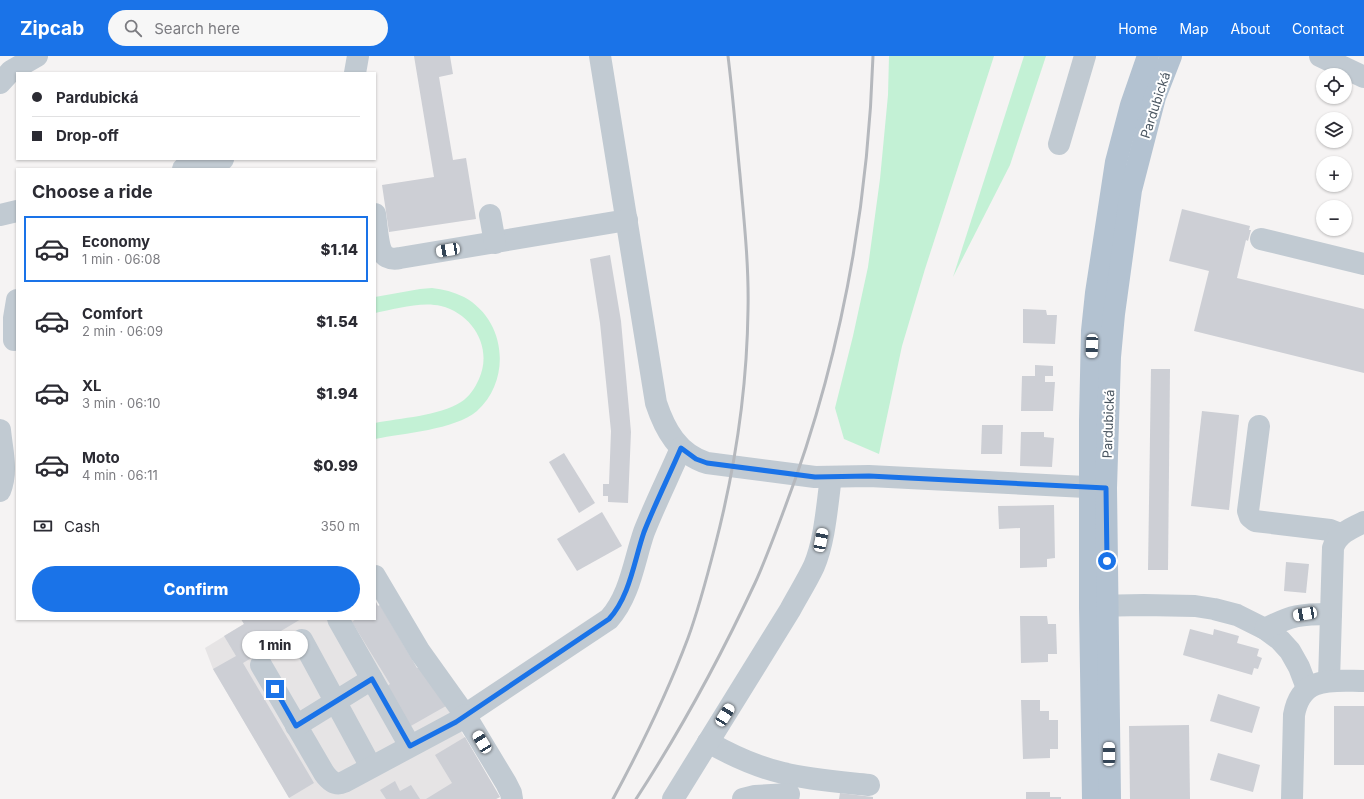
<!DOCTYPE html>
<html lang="en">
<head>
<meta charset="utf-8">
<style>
	body { margin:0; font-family:Inter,sans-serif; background:#f7f7f7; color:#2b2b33; height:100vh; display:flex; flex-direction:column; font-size:15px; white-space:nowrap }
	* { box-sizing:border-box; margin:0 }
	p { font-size:13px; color:#7c7c81 }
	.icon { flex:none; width:22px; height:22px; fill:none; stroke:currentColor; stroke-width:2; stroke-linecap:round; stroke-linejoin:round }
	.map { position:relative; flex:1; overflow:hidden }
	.details { position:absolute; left:16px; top:112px; width:360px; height:452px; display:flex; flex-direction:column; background:#fff; border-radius:0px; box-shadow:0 1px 3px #0004 }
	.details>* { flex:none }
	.hud { position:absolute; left:16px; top:16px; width:360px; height:88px; border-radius:0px; box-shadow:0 1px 3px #0004; display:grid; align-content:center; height:88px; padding:0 16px; background:#fff }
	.buttons { position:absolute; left:1316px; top:12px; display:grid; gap:8px }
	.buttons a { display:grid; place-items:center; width:36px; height:36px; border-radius:50%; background:#fff; box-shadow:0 1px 3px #0004; font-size:20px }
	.end { position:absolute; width:18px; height:18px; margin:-9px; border:5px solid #1a73e8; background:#fff; box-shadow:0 0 0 2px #fff }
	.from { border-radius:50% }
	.bubble { position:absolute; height:28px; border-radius:14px; background:#fff; box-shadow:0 1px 3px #0004; font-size:13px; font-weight:800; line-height:28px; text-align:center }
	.car { position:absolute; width:12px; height:24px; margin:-12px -6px; border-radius:5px; box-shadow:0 0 3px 1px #0007; background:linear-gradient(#fff 24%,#345 0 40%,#fff 0 76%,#345 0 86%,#fff 0) }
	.hud b { display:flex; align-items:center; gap:14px; height:38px; font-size:15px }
	.hud b+b { border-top:1px solid #e1e1e2 }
	.hud i { width:10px; height:10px; background:#2b2b33 }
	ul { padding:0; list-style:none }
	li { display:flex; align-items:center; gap:12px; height:66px; margin:0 8px 6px; padding:0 8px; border:2px solid transparent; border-radius:0px }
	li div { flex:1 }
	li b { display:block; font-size:15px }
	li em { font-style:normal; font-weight:800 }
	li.on { border-color:#1a73e8 }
	li>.icon { width:36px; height:36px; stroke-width:1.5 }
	h2 { padding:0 16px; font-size:18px; line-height:48px }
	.pay { display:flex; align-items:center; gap:10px; height:44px; padding:0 16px; font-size:15px }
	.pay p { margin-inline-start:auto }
	.cta { display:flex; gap:8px; margin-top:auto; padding:8px 16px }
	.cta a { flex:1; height:46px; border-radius:24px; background:#1a73e8; color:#fff; font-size:16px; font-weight:800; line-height:46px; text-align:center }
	header { display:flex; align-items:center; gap:24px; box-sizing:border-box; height:56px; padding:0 20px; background:#1a73e8; color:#fff }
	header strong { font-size:19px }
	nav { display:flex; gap:22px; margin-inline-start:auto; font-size:14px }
	.search { width:280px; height:36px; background:#f7f7f7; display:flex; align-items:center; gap:10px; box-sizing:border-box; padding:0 14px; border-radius:22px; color:#7c7c81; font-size:15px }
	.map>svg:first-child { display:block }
</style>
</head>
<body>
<header>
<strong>Zipcab</strong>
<div class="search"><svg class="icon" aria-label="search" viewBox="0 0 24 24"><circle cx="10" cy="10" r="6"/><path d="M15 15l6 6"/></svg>Search here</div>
<nav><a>Home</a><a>Map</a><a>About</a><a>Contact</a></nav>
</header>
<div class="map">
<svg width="1364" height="743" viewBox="0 0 1364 743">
	<rect width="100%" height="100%" fill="#f5f3f3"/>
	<!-- education -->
	<path fill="#e6e4e5" d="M375,544L378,550L380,549L417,612L446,650L500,741L496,743H290L213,613L205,592L244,568L241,563H375Z"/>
	<!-- grass -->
	<g fill="#c3f1d5">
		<path d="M889,0H994L925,213L902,290L879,398L844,383L835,352L853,280L868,211L880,123L888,39Z"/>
		<path d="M1024,0H1046L1010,109L953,221Z"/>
		<path d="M432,232C443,233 454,236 464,241C506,264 512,323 477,355C454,374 404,377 375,383V367C400,362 439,360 461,346C469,341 475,332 479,323C493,292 473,258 441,250C422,245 394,253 375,257V241L420,233Z"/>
	</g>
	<!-- building -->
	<g fill="#cdcfd5">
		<path d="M414,0H450L453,18L439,21L453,104L466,102L476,163L389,176L382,129L434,121Z"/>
		<path d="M1182,153L1250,170L1249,174H1251L1248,185L1246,184L1237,222L1364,253V317L1194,275L1209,215L1169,205Z"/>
		<path d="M610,199L621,265L631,376L628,447L608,446V440H603V428H609L611,375L600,267L590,203Z"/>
		<path d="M1023,253L1046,254L1047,259H1057L1055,288L1023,287Z"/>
		<path d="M1035,309L1053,310V320H1045V326H1055L1053,355H1021L1022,320H1035Z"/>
		<path d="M1151,313H1170L1168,514H1148Z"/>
		<path d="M1202,355L1239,359L1229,454L1191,450Z"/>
		<path d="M982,369H1003L1002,398H981Z"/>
		<path d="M1021,376H1044V381L1054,382L1052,411L1020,410Z"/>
		<path d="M564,397L595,447L579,457L549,406Z"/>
		<path d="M1054,449L1055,502L1047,503V511L1020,512V472L999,473L998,450Z"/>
		<path d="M602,456L622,490L577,515L557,483Z"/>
		<path d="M1286,506L1309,508L1306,537L1284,535Z"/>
		<path d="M375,544L378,550L380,549L417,612L422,610L446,650L409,671L386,631L390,628L352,566L356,563H375Z"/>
		<path d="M1020,560H1047L1048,568H1056L1057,598H1048V606L1021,607Z"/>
		<path d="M241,563H301L281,575L285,582L243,607L314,727L289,742L213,613L236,600L224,580L244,568Z"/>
		<path d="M1190,573L1213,579L1214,573L1239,580L1237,587L1259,593L1257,600L1262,602L1258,613L1254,612L1252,619L1183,599Z"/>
		<path d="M1218,638L1260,651L1252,677L1210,665Z"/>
		<path d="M1021,644H1040V655H1049V664H1058V693H1050V702L1023,703Z"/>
		<rect x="1334" y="650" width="30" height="59"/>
		<path d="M1189,669L1190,743H1130L1129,670Z"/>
		<path d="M465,681L500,741L496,743H426L452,727L435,699Z"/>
		<path d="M1218,697L1260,709L1253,736L1210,724Z"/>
		<path d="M395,725L400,735L411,729L420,743H386L380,734Z"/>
		<path d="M1026,736H1050V741H1061V743H1026Z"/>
		<path d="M840,737L873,741V743H839Z"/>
	</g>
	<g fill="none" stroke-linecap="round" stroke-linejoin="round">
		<!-- minor -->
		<g stroke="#c1cad2" stroke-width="22">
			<path d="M600,0L656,347C665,374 678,398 707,407L815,421L869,420L1106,432"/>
			<path d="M1320,0L1364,21"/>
			<path d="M355,17L358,0"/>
			<path d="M0,27L11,15L37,0"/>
			<path d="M1059,88L1085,0"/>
			<path d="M183,113L223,103"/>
			<path d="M375,158C377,168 377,196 387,201C391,203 396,203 400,202L627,164"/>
			<path d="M0,159L17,155"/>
			<path d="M490,159L495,187"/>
			<path d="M1261,183L1364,208"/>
			<path d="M14,284V262L17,244"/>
			<path d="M1259,370L1248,455L1250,461L1255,465L1330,474L1335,476L1340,479"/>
			<path d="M0,374C2,395 8,415 0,435"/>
			<path d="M375,520L420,596L465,659L609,563C630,540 634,505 644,476C655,448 669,420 681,392"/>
			<path d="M1090,550L1144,549L1195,550L1214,553L1237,559L1265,573L1280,584L1290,595L1299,611L1307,632"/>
			<path d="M338,563L410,690"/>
			<path d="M1265,573C1292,559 1300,558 1331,558"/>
			<path d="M302,584L371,711"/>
			<path d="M261,609L324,717C329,724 335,730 344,726L456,666L465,659L506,727L511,737L512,743"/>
			<path d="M1329,625L1333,492C1337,478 1351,472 1364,466"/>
			<path d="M296,670L372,623"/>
			<path d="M708,686C731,699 757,711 783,717C810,724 840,726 869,729"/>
			<path d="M673,743L790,554C798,539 807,525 814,510C825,484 827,449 831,421"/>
			<path d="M743,743L755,740L789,738L788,743"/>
			<path d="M1292,743L1294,659C1301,619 1332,625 1364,625"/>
		</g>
		<!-- major -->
		<g stroke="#b3c2d1" stroke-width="22">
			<path d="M1093,743L1090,550V364L1092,275L1096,237L1116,106L1131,49L1148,0"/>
			<path d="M1110,743L1106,432L1110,301L1114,258L1131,134L1155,41L1171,0"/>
		</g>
		<!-- rail -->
		<g stroke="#b5b8bd" stroke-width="3">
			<path d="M613,743C641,691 667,638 688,582C699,552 707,521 715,490C735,413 747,334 748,254C749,209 744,164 740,119C736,79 733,40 728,0"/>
			<path d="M636,743C681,674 720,602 755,527C766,503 775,478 784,454C839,309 868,154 873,0"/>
		</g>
	</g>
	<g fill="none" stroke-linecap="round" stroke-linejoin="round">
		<!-- route -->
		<path stroke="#1a73e8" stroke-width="5" d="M275,633L296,670L372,623L410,690L456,666L609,563C630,540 634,505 644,476C655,448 669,420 681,392L696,403L707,407L815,421L869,420L1106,432L1107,505"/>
	</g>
	<g text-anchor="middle" stroke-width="4" stroke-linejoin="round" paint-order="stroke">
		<!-- street labels -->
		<g font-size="13" fill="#4a5661" stroke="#fff">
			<text transform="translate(1155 49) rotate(-72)" y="5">Pardubická</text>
			<text transform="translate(1108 368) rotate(-88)" y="5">Pardubická</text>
		</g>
	</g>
</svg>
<div class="buttons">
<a><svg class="icon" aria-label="locate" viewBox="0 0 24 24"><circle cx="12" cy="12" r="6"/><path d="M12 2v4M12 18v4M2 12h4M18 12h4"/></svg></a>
<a><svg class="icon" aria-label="layers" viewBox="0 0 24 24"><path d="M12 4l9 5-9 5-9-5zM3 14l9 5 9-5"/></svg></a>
<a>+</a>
<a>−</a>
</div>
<i class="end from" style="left:1107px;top:505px"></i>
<i class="end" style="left:275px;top:633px"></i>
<div class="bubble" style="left:242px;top:575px;width:66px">1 min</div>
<i class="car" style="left:448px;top:194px;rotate:260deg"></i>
<i class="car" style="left:1092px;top:290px;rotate:182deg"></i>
<i class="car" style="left:821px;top:484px;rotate:11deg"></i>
<i class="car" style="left:1305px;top:558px;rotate:260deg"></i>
<i class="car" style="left:725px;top:659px;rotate:32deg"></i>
<i class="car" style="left:482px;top:686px;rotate:329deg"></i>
<i class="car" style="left:1109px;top:698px;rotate:0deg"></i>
<div class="hud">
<b><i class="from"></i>Pardubická</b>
<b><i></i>Drop-off</b>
</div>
<section class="details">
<h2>Choose a ride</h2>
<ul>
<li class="on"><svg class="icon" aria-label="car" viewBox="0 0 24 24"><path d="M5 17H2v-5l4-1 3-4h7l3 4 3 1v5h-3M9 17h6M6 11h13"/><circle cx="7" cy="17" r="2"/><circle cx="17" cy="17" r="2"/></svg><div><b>Economy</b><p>1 min · 06:08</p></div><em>$1.14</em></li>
<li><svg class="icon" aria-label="car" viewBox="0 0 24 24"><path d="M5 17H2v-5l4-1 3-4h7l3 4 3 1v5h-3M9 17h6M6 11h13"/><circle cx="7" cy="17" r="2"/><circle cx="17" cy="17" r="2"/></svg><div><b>Comfort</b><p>2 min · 06:09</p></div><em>$1.54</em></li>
<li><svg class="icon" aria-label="car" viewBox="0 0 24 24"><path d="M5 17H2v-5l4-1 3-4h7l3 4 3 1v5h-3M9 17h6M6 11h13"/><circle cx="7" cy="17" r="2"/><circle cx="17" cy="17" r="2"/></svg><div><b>XL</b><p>3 min · 06:10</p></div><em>$1.94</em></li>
<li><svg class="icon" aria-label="car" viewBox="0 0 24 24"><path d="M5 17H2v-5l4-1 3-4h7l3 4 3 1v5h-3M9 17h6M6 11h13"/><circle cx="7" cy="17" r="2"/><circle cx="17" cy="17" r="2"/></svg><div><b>Moto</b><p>4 min · 06:11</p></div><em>$0.99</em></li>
</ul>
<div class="pay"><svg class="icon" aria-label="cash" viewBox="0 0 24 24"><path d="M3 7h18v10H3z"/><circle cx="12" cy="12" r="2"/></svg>Cash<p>350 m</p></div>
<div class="cta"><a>Confirm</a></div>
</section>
</div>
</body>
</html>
